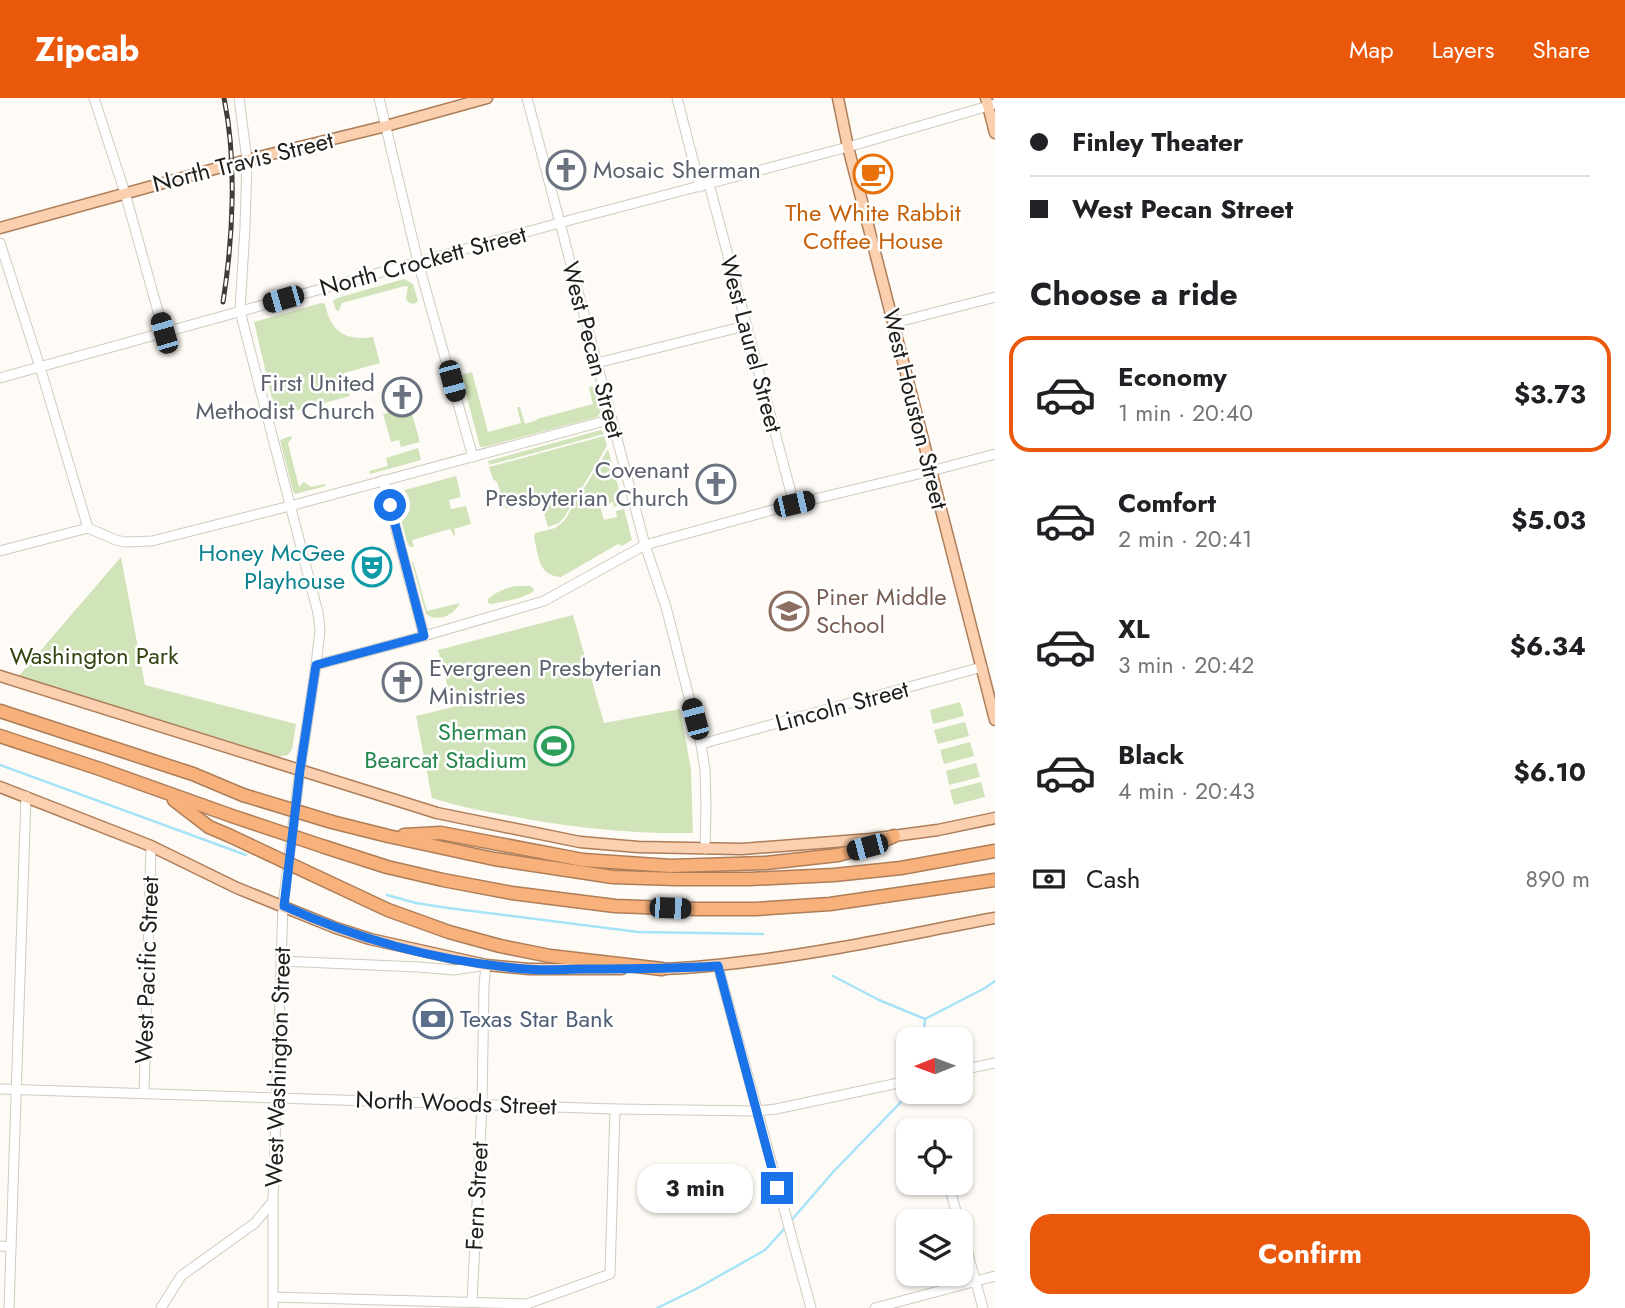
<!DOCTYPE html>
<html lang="en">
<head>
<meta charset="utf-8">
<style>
	body { margin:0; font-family:Jost,sans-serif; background:#f2f2f2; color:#202124; height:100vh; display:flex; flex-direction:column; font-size:26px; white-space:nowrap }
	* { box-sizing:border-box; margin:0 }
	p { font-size:23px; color:#757577 }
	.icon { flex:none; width:38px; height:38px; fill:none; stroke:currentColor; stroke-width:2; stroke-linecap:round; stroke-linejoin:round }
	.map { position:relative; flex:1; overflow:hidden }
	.panel { display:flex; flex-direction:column; background:#fff; width:630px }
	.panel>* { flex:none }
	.banner { display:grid; align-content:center; height:154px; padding:0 35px; background:#fff }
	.needle { width:46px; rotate:269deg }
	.controls { position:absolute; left:896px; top:929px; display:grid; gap:14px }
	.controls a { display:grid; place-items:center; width:77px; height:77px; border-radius:14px; background:#fff; box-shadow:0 2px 5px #0004; font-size:35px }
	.end { position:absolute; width:32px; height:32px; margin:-16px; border:9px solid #1a73e8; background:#fff; box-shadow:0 0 0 4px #fff }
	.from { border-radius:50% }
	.bubble { position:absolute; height:49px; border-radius:21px; background:#fff; box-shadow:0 2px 5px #0004; font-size:23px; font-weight:700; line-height:49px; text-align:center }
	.car { position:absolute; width:21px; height:42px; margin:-21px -10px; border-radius:9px; box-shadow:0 0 5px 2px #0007; background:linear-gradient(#222 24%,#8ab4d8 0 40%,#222 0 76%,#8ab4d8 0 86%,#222 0) }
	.banner b { display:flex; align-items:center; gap:24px; height:66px; font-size:26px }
	.banner b+b { border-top:2px solid #e0e0e0 }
	.banner i { width:18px; height:18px; background:#202124 }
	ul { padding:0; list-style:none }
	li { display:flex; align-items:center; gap:21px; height:116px; margin:0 14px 10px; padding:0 21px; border:4px solid transparent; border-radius:21px }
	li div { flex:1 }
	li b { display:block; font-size:26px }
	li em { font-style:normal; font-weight:700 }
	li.selected { border-color:#ea580c }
	li>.icon { width:63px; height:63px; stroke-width:1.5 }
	h2 { padding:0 35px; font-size:32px; line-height:84px }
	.pay { display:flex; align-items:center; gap:18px; height:77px; padding:0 35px; font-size:26px }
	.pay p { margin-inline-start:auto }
	.action { display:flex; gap:14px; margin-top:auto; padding:14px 35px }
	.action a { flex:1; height:80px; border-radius:21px; background:#ea580c; color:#fff; font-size:28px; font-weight:700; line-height:80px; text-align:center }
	header { display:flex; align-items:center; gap:42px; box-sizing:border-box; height:98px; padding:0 35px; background:#ea580c; color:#fff }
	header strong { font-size:33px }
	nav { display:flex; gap:38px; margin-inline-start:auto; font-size:24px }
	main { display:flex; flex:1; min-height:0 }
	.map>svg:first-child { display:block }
</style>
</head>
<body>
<header>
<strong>Zipcab</strong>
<nav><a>Map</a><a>Layers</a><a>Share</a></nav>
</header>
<main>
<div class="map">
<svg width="995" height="1210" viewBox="0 0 995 1210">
	<rect width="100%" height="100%" fill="#fefbf6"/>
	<!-- green -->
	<g fill="#d1e3b9">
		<path d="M404,181L413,186L418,203C414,207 411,206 407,203L406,200L408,189L405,188L342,205L339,213L336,212L333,203L337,200Z"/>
		<path d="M321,205L325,206C331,234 345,243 373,239L380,265L344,275L350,298L276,318L254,224Z"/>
		<path d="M472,274L488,334L521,325L517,309H520L525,326L537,322V321L593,306L589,290L592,288L595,290L601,314L597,319L484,349H480L461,277Z"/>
		<path d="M410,309L420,344L401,349L399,342L391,344L383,316Z"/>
		<path d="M601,332L604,336L489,367L488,363Z"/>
		<path d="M291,338L292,340L288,345L299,389L304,384L311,389L324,386L326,388L295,396L293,393L280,342Z"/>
		<path d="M604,338L607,348L565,418L559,425L548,429L540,402L506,411L497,384L493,381L489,369Z"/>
		<path d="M418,350L421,362L370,376L369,373L388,368L386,360Z"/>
		<path d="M608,351L623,406L614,409L613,404L600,408L604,422L617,419L616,413L624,411L632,442L622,448L618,446L561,479C538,478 539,458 534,440L535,435L555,430L564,423Z"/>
		<path d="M456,378L461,399L449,402L451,411L466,408L471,426L454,431L455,436L454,438L450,431L412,442L414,449H410L407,444L394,395Z"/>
		<path d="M121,459L145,587L296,626L292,651L288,657L277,659L17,580Z"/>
		<path d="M413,463L427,513L460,505C454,517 438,525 426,516L412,464Z"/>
		<path d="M515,488H530L533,490L534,493C523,501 505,503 492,506L488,505V501C495,494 505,491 515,488Z"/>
		<path d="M573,517L604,625L680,611L691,671L693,735C630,736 567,729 506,717C481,713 457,708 432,700L416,618L453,609L438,552Z"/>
		<path d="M960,604L964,618L933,626L930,612Z"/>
		<path d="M965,624L969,638L938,646L934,632Z"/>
		<path d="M970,644L974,658L944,666L940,652Z"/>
		<path d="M976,665L980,679L949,687L946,673Z"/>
		<path d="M981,684L985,699L954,707L950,692Z"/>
	</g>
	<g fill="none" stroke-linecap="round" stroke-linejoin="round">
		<!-- stream -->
		<g stroke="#a7e3f8" stroke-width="2.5">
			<path d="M0,667L246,757"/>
			<path d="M387,797L416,805L448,810L638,834L763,836"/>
			<path d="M833,878L879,902L925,921"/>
			<path d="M923,942L925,921L985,890L995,883"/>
			<path d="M790,1124L834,1073L903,1002L908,991"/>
			<path d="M657,1210L696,1191L765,1152L786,1129"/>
		</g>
		<defs>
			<g id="minor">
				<path d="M94,0L125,95L164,235"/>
				<path d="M379,0L418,164L473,359"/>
				<path d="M527,0L645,447L666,509L701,646L705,672L706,708L705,751"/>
				<path d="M677,0L700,89"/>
				<path d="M709,86L794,406"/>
				<path d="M0,145L40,269L88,430"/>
				<path d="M894,225L995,199"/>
				<path d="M597,265L745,228"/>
				<path d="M0,280L559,125L848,49L995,6"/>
				<path d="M383,382L424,538"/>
				<path d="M0,453L88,430L116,442L125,444L152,443L290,408L612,321"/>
				<path d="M316,567L424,538L544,503L645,447L794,406L931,373L995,356"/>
				<path d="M701,646L982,569"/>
				<path d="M281,863L418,869L454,872L486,867L484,887L482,1006L472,1204"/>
				<path d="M718,868L811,1210"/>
				<path d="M961,972L995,965"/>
				<path d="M0,991L615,1011L756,1013L776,1011L908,983"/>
				<path d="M144,995L151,748"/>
				<path d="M949,1087L959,1124"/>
				<path d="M273,1103V1210"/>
				<path d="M961,1131L983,1210"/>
				<path d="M0,1148L11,1149"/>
				<path d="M273,1199L527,1206L610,1176L615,1011"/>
				<path d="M9,1210L26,698"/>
				<path d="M161,1210L181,1178L255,1125L273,1103L283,807L300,672L316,567L320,532L318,515L240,213L245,129L247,62L239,0"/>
				<path d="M875,1210L995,1178"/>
			</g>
			<g id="major">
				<path d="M838,0L848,49L995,622"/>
				<path d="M986,0L995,35"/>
				<path d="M0,130L247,62L386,28L487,0"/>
				<path d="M0,578L437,715L580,744L638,749L742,751L871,741L938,732L995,720"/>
				<path d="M0,689L151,748L237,790L336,830L370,841L486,867L529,871H622"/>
				<path d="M656,871C688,871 720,867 752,863C834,853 914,835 995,820"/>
			</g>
			<g id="highway">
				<path d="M0,613L193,676L243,697"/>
				<path d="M0,638L100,671L232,718"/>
				<path d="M174,702L209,729L228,737"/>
				<path d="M332,724L388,738L494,761L613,779L676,781H749L834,777L901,770L995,753"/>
				<path d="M404,737L441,735L583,762L671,768L766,765L838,757L868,749L894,738"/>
				<path d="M325,749L387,769L443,782L512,795L615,808L697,811H756L830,806L995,782"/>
				<path d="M500,848L550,858L662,871"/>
			</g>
		</defs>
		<!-- minor casing -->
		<use href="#minor" stroke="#d1cabe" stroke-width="11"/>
		<!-- major casing -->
		<use href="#major" stroke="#ad7e59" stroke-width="13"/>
		<!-- highway casing -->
		<use href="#highway" stroke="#ad7e59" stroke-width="15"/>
		<!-- minor -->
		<use href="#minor" stroke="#fff" stroke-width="9"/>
		<!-- major -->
		<use href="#major" stroke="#fbd0b0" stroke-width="10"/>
		<!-- highway -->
		<use href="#highway" stroke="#f8b17b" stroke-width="12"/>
		<defs>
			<path id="rail" d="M223,204C233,141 237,63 224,0"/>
		</defs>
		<!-- rail casing -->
		<use href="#rail" stroke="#403d39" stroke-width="5"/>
		<!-- rail -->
		<use href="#rail" stroke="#fff" stroke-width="2.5" stroke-dasharray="8" stroke-linecap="butt"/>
		<defs>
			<g id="highway-bridge">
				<path d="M243,697L332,724"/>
				<path d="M232,718L325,749"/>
				<path d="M228,737L388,812L449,834L500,848"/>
			</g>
		</defs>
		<!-- highway-bridge casing -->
		<use href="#highway-bridge" stroke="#ad7e59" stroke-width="15" stroke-linecap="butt"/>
		<!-- highway-bridge -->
		<use href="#highway-bridge" stroke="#f8b17b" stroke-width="12"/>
	</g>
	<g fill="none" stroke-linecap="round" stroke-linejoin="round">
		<!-- route -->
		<path stroke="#1a73e8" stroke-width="9" d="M390,407L424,538L316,567L300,672L284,808C359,842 443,864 525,871C545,873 565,871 584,871C629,871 673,871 718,868L777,1090"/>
	</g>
	<!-- icons -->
	<defs>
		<symbol id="church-ring" viewBox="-11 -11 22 22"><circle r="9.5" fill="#fff" stroke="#6b7280" stroke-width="1.5"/><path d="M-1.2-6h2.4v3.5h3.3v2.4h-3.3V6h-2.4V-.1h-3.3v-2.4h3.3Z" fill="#6b7280"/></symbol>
		<symbol id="cafe-ring" viewBox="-11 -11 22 22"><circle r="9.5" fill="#fff" stroke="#e8710a" stroke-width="1.5"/><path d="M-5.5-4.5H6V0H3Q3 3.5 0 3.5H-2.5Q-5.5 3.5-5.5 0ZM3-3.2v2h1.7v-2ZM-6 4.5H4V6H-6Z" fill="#e8710a"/></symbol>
		<symbol id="theatre-ring" viewBox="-11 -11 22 22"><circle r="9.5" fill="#fff" stroke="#0f9aa8" stroke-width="1.5"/><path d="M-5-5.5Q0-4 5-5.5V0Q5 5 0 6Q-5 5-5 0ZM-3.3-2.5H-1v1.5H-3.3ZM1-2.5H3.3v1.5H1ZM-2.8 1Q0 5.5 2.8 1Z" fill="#0f9aa8"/></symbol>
		<symbol id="school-ring" viewBox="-11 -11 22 22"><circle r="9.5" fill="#fff" stroke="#8d6e63" stroke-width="1.5"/><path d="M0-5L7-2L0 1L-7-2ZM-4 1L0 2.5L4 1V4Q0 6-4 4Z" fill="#8d6e63"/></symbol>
		<symbol id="stadium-ring" viewBox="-11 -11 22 22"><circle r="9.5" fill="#fff" stroke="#2e9e5b" stroke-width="1.5"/><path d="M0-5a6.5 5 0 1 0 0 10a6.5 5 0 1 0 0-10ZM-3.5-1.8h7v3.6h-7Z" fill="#2e9e5b"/></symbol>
		<symbol id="bank-ring" viewBox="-11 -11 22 22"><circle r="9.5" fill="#fff" stroke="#5c6f8a" stroke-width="1.5"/><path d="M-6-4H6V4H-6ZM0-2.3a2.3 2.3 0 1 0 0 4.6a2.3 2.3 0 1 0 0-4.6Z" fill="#5c6f8a"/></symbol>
	</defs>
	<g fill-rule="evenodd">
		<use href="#church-ring" x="544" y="50" width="44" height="44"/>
		<use href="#cafe-ring" x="851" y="54" width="44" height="44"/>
		<use href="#church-ring" x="380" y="277" width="44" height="44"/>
		<use href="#church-ring" x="694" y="364" width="44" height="44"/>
		<use href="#theatre-ring" x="350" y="447" width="44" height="44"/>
		<use href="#school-ring" x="767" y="491" width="44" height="44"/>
		<use href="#church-ring" x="380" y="562" width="44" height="44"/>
		<use href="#stadium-ring" x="532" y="626" width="44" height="44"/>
		<use href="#bank-ring" x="411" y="899" width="44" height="44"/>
	</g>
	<g text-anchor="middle" stroke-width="5" stroke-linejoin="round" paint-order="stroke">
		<!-- street labels -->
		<g font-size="24" fill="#211e1a" stroke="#fff">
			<text transform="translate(243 64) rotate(-14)" y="8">North Travis Street</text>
			<text transform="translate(423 163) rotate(-15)" y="8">North Crockett Street</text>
			<text transform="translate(751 246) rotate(75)" y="8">West Laurel Street</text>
			<text transform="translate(593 252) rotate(75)" y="8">West Pecan Street</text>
			<text transform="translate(915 311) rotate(76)" y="8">West Houston Street</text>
			<text transform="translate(842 608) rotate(-15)" y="8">Lincoln Street</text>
			<text transform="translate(147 872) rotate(-88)" y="8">West Pacific Street</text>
			<text transform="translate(278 969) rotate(-88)" y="8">West Washington Street</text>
			<text transform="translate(456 1005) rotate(2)" y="8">North Woods Street</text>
			<text transform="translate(477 1098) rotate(-87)" y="8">Fern Street</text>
		</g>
		<!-- worship labels -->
		<g font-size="24" fill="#5b616d" stroke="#fff" text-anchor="start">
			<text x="593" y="80">Mosaic Sherman</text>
			<text x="375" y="293" text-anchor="end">First United<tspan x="375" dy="28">Methodist Church</tspan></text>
			<text x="689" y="380" text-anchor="end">Covenant<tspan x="689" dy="28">Presbyterian Church</tspan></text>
			<text x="429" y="578">Evergreen Presbyterian<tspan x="429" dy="28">Ministries</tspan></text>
		</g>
		<!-- food labels -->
		<g font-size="24" fill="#c56008" stroke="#fff">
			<text x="873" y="123">The White Rabbit<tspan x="873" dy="28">Coffee House</tspan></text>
		</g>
		<!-- culture labels -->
		<g font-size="24" fill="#0d838f" stroke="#fff" text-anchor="end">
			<text x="345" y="463">Honey McGee<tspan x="345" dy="28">Playhouse</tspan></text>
		</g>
		<!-- education labels -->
		<g font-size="24" fill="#785e54" stroke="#fff" text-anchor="start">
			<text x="816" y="507">Piner Middle<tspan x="816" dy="28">School</tspan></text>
		</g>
		<!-- park labels -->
		<g font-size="24" fill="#341" stroke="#fff">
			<text x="94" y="566">Washington Park</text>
		</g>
		<!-- leisure labels -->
		<g font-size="24" fill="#27864d" stroke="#fff" text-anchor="end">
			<text x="527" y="642">Sherman<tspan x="527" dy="28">Bearcat Stadium</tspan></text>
		</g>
		<!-- service labels -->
		<g font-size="24" fill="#4e5e75" stroke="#fff" text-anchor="start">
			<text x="460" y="929">Texas Star Bank</text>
		</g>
	</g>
</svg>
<div class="controls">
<a><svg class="needle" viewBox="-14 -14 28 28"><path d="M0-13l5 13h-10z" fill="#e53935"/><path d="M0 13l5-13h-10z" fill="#757577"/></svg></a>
<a><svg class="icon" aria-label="locate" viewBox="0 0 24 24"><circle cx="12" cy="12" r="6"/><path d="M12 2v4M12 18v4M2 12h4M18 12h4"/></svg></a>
<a><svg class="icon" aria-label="layers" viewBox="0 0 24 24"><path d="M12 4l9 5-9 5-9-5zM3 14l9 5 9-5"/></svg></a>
</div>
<i class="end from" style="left:390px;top:407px"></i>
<i class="end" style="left:777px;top:1090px"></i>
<div class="bubble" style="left:637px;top:1066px;width:116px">3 min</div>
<i class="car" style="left:283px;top:201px;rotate:254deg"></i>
<i class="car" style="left:164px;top:235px;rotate:344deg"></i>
<i class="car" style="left:452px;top:283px;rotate:165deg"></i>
<i class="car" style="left:794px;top:406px;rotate:77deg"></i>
<i class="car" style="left:695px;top:621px;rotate:345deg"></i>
<i class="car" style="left:867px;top:749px;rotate:255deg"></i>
<i class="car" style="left:670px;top:810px;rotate:92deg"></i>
</div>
<section class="panel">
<div class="banner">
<b><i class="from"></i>Finley Theater</b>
<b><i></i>West Pecan Street</b>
</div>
<h2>Choose a ride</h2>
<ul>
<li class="selected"><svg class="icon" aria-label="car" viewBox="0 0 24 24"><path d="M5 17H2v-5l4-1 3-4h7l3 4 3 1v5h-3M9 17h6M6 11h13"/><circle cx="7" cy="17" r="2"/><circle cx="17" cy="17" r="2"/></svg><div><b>Economy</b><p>1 min · 20:40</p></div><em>$3.73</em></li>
<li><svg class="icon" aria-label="car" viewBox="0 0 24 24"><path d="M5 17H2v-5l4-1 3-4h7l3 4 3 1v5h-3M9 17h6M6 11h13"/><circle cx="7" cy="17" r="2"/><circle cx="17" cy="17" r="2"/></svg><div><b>Comfort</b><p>2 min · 20:41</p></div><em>$5.03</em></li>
<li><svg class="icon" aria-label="car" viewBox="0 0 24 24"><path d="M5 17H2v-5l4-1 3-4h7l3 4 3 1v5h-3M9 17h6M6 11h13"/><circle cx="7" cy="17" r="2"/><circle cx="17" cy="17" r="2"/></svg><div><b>XL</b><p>3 min · 20:42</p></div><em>$6.34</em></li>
<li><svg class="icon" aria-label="car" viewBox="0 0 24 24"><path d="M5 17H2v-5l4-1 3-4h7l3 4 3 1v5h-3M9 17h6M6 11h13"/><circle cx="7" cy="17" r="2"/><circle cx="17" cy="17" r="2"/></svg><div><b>Black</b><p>4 min · 20:43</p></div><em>$6.10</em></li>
</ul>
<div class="pay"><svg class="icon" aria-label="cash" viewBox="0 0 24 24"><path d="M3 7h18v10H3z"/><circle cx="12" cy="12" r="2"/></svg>Cash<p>890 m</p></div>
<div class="action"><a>Confirm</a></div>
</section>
</main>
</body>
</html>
